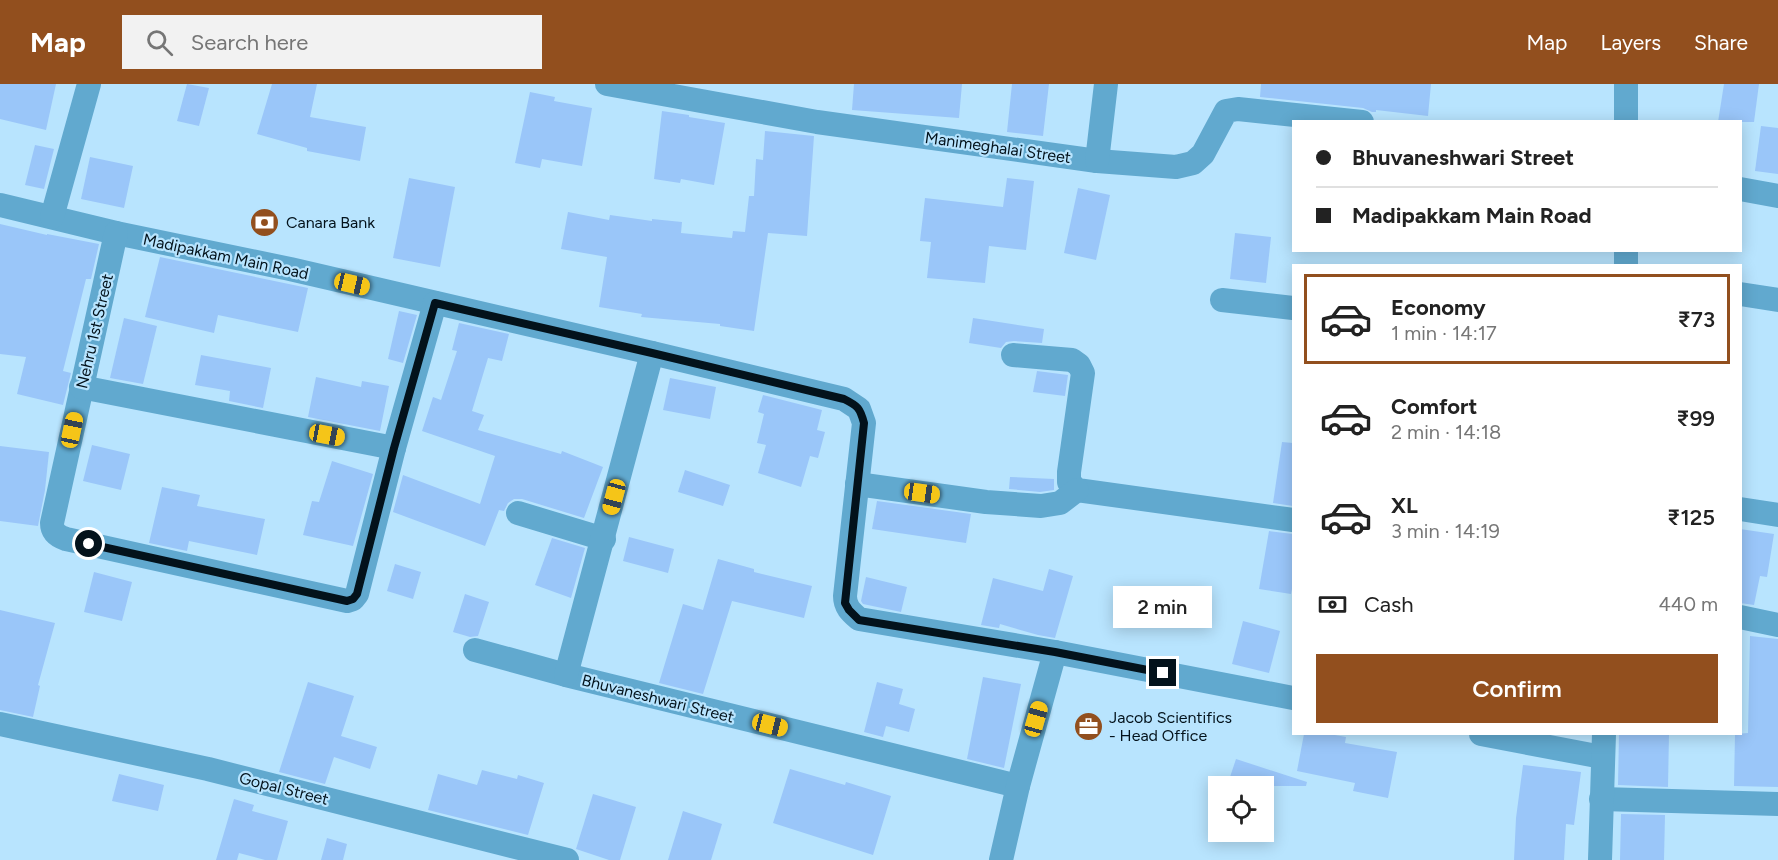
<!DOCTYPE html>
<html lang="en">
<head>
<meta charset="utf-8">
<style>
	body { margin:0; font-family:Figtree,sans-serif; background:#f2f2f2; color:#222; height:100vh; display:flex; flex-direction:column; font-size:22px; white-space:nowrap }
	* { box-sizing:border-box; margin:0 }
	p { font-size:20px; color:#767676 }
	.icon { flex:none; width:33px; height:33px; fill:none; stroke:currentColor; stroke-width:2; stroke-linecap:round; stroke-linejoin:round }
	.map { position:relative; flex:1; overflow:hidden }
	.side { position:absolute; left:1292px; top:180px; width:450px; height:471px; display:flex; flex-direction:column; background:#fff; border-radius:0px; box-shadow:0 3px 15px #0003 }
	.side>* { flex:none }
	.hud { position:absolute; left:1292px; top:36px; width:450px; height:132px; border-radius:0px; box-shadow:0 3px 15px #0003; display:grid; align-content:center; height:132px; padding:0 24px; background:#fff }
	.tools { position:absolute; left:1208px; top:692px; display:grid; gap:12px }
	.tools a { display:grid; place-items:center; width:66px; height:66px; border-radius:0px; background:#fff; box-shadow:0 3px 15px #0003; font-size:30px }
	.end { position:absolute; width:27px; height:27px; margin:-14px; border:8px solid #03121b; background:#fff; box-shadow:0 0 0 3px #fff }
	.from { border-radius:50% }
	.bubble { position:absolute; height:42px; border-radius:0px; background:#fff; box-shadow:0 3px 15px #0003; font-size:20px; font-weight:600; line-height:42px; text-align:center }
	.car { position:absolute; width:18px; height:36px; margin:-18px -9px; border-radius:8px; box-shadow:0 0 4px 2px #0007; background:linear-gradient(#f5c518 24%,#345 0 40%,#f5c518 0 76%,#345 0 86%,#f5c518 0) }
	.hud b { display:flex; align-items:center; gap:21px; height:57px; font-size:22px }
	.hud b+b { border-top:2px solid #e0e0e0 }
	.hud i { width:15px; height:15px; background:#222 }
	ul { padding:10px 0 0; list-style:none }
	li { display:flex; align-items:center; gap:18px; height:90px; margin:0 12px 9px; padding:0 12px; border:3px solid transparent; border-radius:0px }
	li div { flex:1 }
	li b { display:block; font-size:22px }
	li em { font-style:normal; font-weight:600 }
	li.active { border-color:#924f1e }
	li>.icon { width:54px; height:54px; stroke-width:1.5 }
	.pay { display:flex; align-items:center; gap:15px; height:66px; padding:0 24px; font-size:22px }
	.pay p { margin-inline-start:auto }
	.primary-button { display:flex; gap:12px; margin-top:auto; padding:12px 24px }
	.primary-button a { flex:1; height:69px; border-radius:0px; background:#924f1e; color:#fff; font-size:24px; font-weight:600; line-height:69px; text-align:center }
	header { display:flex; align-items:center; gap:36px; box-sizing:border-box; height:84px; padding:0 30px; background:#924f1e; color:#fff }
	header strong { font-size:28px }
	nav { display:flex; gap:33px; margin-inline-start:auto; font-size:21px }
	.search { width:420px; height:54px; background:#f2f2f2; display:flex; align-items:center; gap:15px; box-sizing:border-box; padding:0 21px; border-radius:0px; color:#767676; font-size:22px }
	.map>svg:first-child { display:block }
</style>
</head>
<body>
<header>
<strong>Map</strong>
<div class="search"><svg class="icon" aria-label="search" viewBox="0 0 24 24"><circle cx="10" cy="10" r="6"/><path d="M15 15l6 6"/></svg>Search here</div>
<nav><a>Map</a><a>Layers</a><a>Share</a></nav>
</header>
<div class="map">
<svg width="1778" height="776" viewBox="0 0 1778 776">
	<rect width="100%" height="100%" fill="#b8e4fe"/>
	<!-- building -->
	<g fill="#9ac6f9">
		<path d="M0,0H56L46,46L0,35Z"/>
		<path d="M187,0L209,4L199,42L177,37Z"/>
		<path d="M272,0H317L310,33L366,43L360,77L307,67V64L257,50Z"/>
		<path d="M854,0H962L959,34L852,26Z"/>
		<path d="M1012,0H1049L1043,52L1007,48Z"/>
		<path d="M1261,0H1431L1428,32L1376,26V28H1372L1363,24L1260,13Z"/>
		<path d="M1724,0H1759L1754,38H1718Z"/>
		<path d="M530,8L555,13L554,17L592,24L582,82L542,75L540,84L515,79Z"/>
		<path d="M662,27L689,31V33L725,39L714,101L681,95L680,99L654,95Z"/>
		<path d="M1761,42L1778,44V90L1755,87Z"/>
		<path d="M765,47L814,52L807,152L768,149L754,247L720,242V240L641,233L642,230L599,223L607,173L561,165L568,128L609,136L610,131L652,137V135L682,138L681,149L732,154L733,147L745,148L749,112H754L756,75L763,76Z"/>
		<path d="M35,61L54,65L44,105L25,101Z"/>
		<path d="M90,73L133,82L124,124L81,115Z"/>
		<path d="M409,94L455,103L440,183L393,174Z"/>
		<path d="M1007,94L1034,97L1026,166L989,162L985,199L927,194L931,158L920,157L925,114L1003,123Z"/>
		<path d="M1078,104L1110,111L1096,176L1064,169Z"/>
		<path d="M0,140L47,151V150L99,160L91,195H86L63,287L71,289L63,321L17,310L26,273L0,270Z"/>
		<path d="M1235,149L1271,153L1266,199L1230,195Z"/>
		<path d="M160,173L308,204L298,248L218,231L214,249L145,233Z"/>
		<path d="M399,227L417,231L403,279L388,275Z"/>
		<path d="M124,234L157,242L143,300L110,294Z"/>
		<path d="M973,234L1044,245L1042,259L1014,257L1006,258L1001,264L969,259Z"/>
		<path d="M459,239L509,250L502,277L488,274L472,327L484,331L478,346L561,370L562,367L603,383L584,434L522,415H514L508,419L504,427L499,426L485,462L393,428L403,391L480,420L495,372L422,347L433,313L441,316L457,267L452,266Z"/>
		<path d="M201,271L271,284L263,324L229,317L230,307L195,301Z"/>
		<path d="M1037,287L1068,291L1065,312L1033,308Z"/>
		<path d="M316,293L361,303L362,297L389,302L380,347L308,333Z"/>
		<path d="M670,294L716,303L710,335L663,326Z"/>
		<path d="M763,311L822,326L817,346L825,348L818,374L810,372L801,403L758,389L766,361L757,359L764,330L758,328Z"/>
		<path d="M1282,358L1293,359V422L1273,419Z"/>
		<path d="M92,361L130,370L121,406L83,397Z"/>
		<path d="M0,362L49,368L45,406L38,442L0,437Z"/>
		<path d="M332,377L373,390L353,462L303,451L312,417L319,418Z"/>
		<path d="M685,386L730,401L723,422L678,408Z"/>
		<path d="M1010,393L1054,395V406L1040,408L1009,405Z"/>
		<path d="M162,403L200,411L197,422L265,435L257,471L189,457L187,467L149,459Z"/>
		<path d="M877,417L971,430L966,459L872,445Z"/>
		<path d="M1740,445L1774,450L1767,493L1760,492L1754,521L1740,519Z"/>
		<path d="M1269,447L1293,450V500L1291,510L1259,505Z"/>
		<path d="M629,453L674,465L668,489L623,477Z"/>
		<path d="M552,454L585,464L571,514L535,501Z"/>
		<path d="M718,475L754,485V488L812,502L804,534L732,517L703,610L659,599L683,520L703,526Z"/>
		<path d="M395,480L421,488L413,515L387,507Z"/>
		<path d="M1049,485L1073,492L1055,554L1038,551L1000,540L999,544L981,541L993,494L1043,507Z"/>
		<path d="M94,488L132,498L122,537L84,528Z"/>
		<path d="M866,493L907,503L901,528L863,520L861,517Z"/>
		<path d="M465,510L489,518L478,552L470,553L453,548Z"/>
		<path d="M0,526L55,539L38,601L40,602L33,633L0,626Z"/>
		<path d="M1243,537L1280,547L1269,589L1232,580Z"/>
		<path d="M1750,552L1778,555V703L1734,702L1735,650L1748,649Z"/>
		<path d="M983,593L1021,600L1004,684L967,675Z"/>
		<path d="M308,598L354,612L341,652L377,663L370,685L334,673L325,700L279,688Z"/>
		<path d="M877,598L903,605L899,620L915,625L909,648L886,642L883,653L864,648Z"/>
		<path d="M1304,650H1329L1346,653L1345,659L1397,668L1388,714L1353,707L1355,699L1297,687Z"/>
		<path d="M1619,650H1669L1668,703L1618,701Z"/>
		<path d="M1236,675L1307,698L1306,702H1227Z"/>
		<path d="M1523,681L1581,688L1574,741L1566,740L1564,776H1514L1516,734Z"/>
		<path d="M790,685L845,701L846,698L891,712L873,771L773,739Z"/>
		<path d="M482,686L517,695L518,691L544,699L528,751L428,726L438,690L477,701Z"/>
		<path d="M119,690L164,701L158,727L112,717Z"/>
		<path d="M593,710L636,723L620,776H609L576,765Z"/>
		<path d="M234,715L254,721L252,727L288,737L277,776H265L239,769L237,776H216Z"/>
		<path d="M683,727L722,740L711,776H668Z"/>
		<path d="M1621,730L1665,731L1664,776H1620Z"/>
		<path d="M327,754L347,760L343,776H321Z"/>
	</g>
	<g fill="none" stroke-linecap="round" stroke-linejoin="round">
		<!-- minor -->
		<g stroke="#61a9cf" stroke-width="24">
			<path d="M607,0L817,38L1097,77L1176,83L1193,79L1203,70L1226,27L1238,25L1362,38"/>
			<path d="M1626,38V0"/>
			<path d="M1097,77L1106,0"/>
			<path d="M1740,105L1778,112"/>
			<path d="M0,121L116,149L290,185L652,269L844,315L859,325L864,339L845,512C845,523 851,528 859,535L1055,568L1293,614"/>
			<path d="M52,133L89,0"/>
			<path d="M116,149L52,439C52,448 57,452 66,455L347,517L353,515L357,510L394,364L435,219"/>
			<path d="M1626,182V166"/>
			<path d="M1740,210L1778,216"/>
			<path d="M1222,216L1293,224"/>
			<path d="M1013,271L1072,276L1079,281L1083,289L1069,388V398L1077,406L1293,436"/>
			<path d="M81,303L394,364"/>
			<path d="M857,400L986,418L1041,422L1060,419L1077,406"/>
			<path d="M1740,425L1778,431"/>
			<path d="M518,429L604,455"/>
			<path d="M1740,533L1778,541"/>
			<path d="M475,566L566,591L1018,702"/>
			<path d="M566,591L652,269"/>
			<path d="M0,640L208,685L567,776"/>
			<path d="M1481,650L1602,673"/>
			<path d="M1601,715L1778,720"/>
			<path d="M1001,776L1018,702L1055,568"/>
			<path d="M1600,776L1604,650"/>
		</g>
	</g>
	<g fill="none" stroke-linecap="round" stroke-linejoin="round">
		<!-- route -->
		<path stroke="#03121b" stroke-width="8" d="M89,460L347,517L353,515L357,510L394,364L435,219L652,269L844,315C858,322 860,324 864,339L845,519L849,526L859,536L1055,568L1163,589"/>
	</g>
	<!-- icons -->
	<defs>
		<symbol id="bank-disc" viewBox="-11 -11 22 22"><circle r="9.5" fill="#924f1e" stroke="#b8e4fe"/><path d="M-6-4H6V4H-6ZM0-2.3a2.3 2.3 0 1 0 0 4.6a2.3 2.3 0 1 0 0-4.6Z" fill="#fff"/></symbol>
		<symbol id="office-disc" viewBox="-11 -11 22 22"><circle r="9.5" fill="#924f1e" stroke="#b8e4fe"/><path d="M-6-3h4V-5.5h4V-3h4V5H-6ZM-1-4.5V-3h2v-1.5ZM-6 0V1H6V0Z" fill="#fff"/></symbol>
	</defs>
	<g fill-rule="evenodd">
		<use href="#bank-disc" x="248" y="122" width="33" height="33"/>
		<use href="#office-disc" x="1072" y="626" width="33" height="33"/>
	</g>
	<g text-anchor="middle" stroke-width="4.5" stroke-linejoin="round" paint-order="stroke">
		<!-- street labels -->
		<g font-size="16" fill="#03121b" stroke="#b8e4fe">
			<text transform="translate(998 63) rotate(8)" y="6">Manimeghalai Street</text>
			<text transform="translate(226 172) rotate(12)" y="6">Madipakkam Main Road</text>
			<text transform="translate(94 247) rotate(-77)" y="6">Nehru 1st Street</text>
			<text transform="translate(658 614) rotate(14)" y="6">Bhuvaneshwari Street</text>
			<text transform="translate(284 704) rotate(14)" y="6">Gopal Street</text>
		</g>
		<!-- poi labels -->
		<g font-size="16" fill="#03121b" stroke="#b8e4fe" text-anchor="start">
			<text x="286" y="144">Canara Bank</text>
			<text x="1109" y="639">Jacob Scientifics<tspan x="1109" dy="18">- Head Office</tspan></text>
		</g>
	</g>
</svg>
<div class="tools">
<a><svg class="icon" aria-label="locate" viewBox="0 0 24 24"><circle cx="12" cy="12" r="6"/><path d="M12 2v4M12 18v4M2 12h4M18 12h4"/></svg></a>
</div>
<i class="end from" style="left:89px;top:460px"></i>
<i class="end" style="left:1163px;top:589px"></i>
<div class="bubble" style="left:1113px;top:502px;width:99px">2 min</div>
<i class="car" style="left:352px;top:200px;rotate:103deg"></i>
<i class="car" style="left:72px;top:346px;rotate:12deg"></i>
<i class="car" style="left:327px;top:351px;rotate:101deg"></i>
<i class="car" style="left:922px;top:409px;rotate:98deg"></i>
<i class="car" style="left:614px;top:413px;rotate:195deg"></i>
<i class="car" style="left:1036px;top:635px;rotate:16deg"></i>
<i class="car" style="left:770px;top:641px;rotate:104deg"></i>
<div class="hud">
<b><i class="from"></i>Bhuvaneshwari Street</b>
<b><i></i>Madipakkam Main Road</b>
</div>
<section class="side">
<ul>
<li class="active"><svg class="icon" aria-label="car" viewBox="0 0 24 24"><path d="M5 17H2v-5l4-1 3-4h7l3 4 3 1v5h-3M9 17h6M6 11h13"/><circle cx="7" cy="17" r="2"/><circle cx="17" cy="17" r="2"/></svg><div><b>Economy</b><p>1 min · 14:17</p></div><em>₹73</em></li>
<li><svg class="icon" aria-label="car" viewBox="0 0 24 24"><path d="M5 17H2v-5l4-1 3-4h7l3 4 3 1v5h-3M9 17h6M6 11h13"/><circle cx="7" cy="17" r="2"/><circle cx="17" cy="17" r="2"/></svg><div><b>Comfort</b><p>2 min · 14:18</p></div><em>₹99</em></li>
<li><svg class="icon" aria-label="car" viewBox="0 0 24 24"><path d="M5 17H2v-5l4-1 3-4h7l3 4 3 1v5h-3M9 17h6M6 11h13"/><circle cx="7" cy="17" r="2"/><circle cx="17" cy="17" r="2"/></svg><div><b>XL</b><p>3 min · 14:19</p></div><em>₹125</em></li>
</ul>
<div class="pay"><svg class="icon" aria-label="cash" viewBox="0 0 24 24"><path d="M3 7h18v10H3z"/><circle cx="12" cy="12" r="2"/></svg>Cash<p>440 m</p></div>
<div class="primary-button"><a>Confirm</a></div>
</section>
</div>
</body>
</html>
